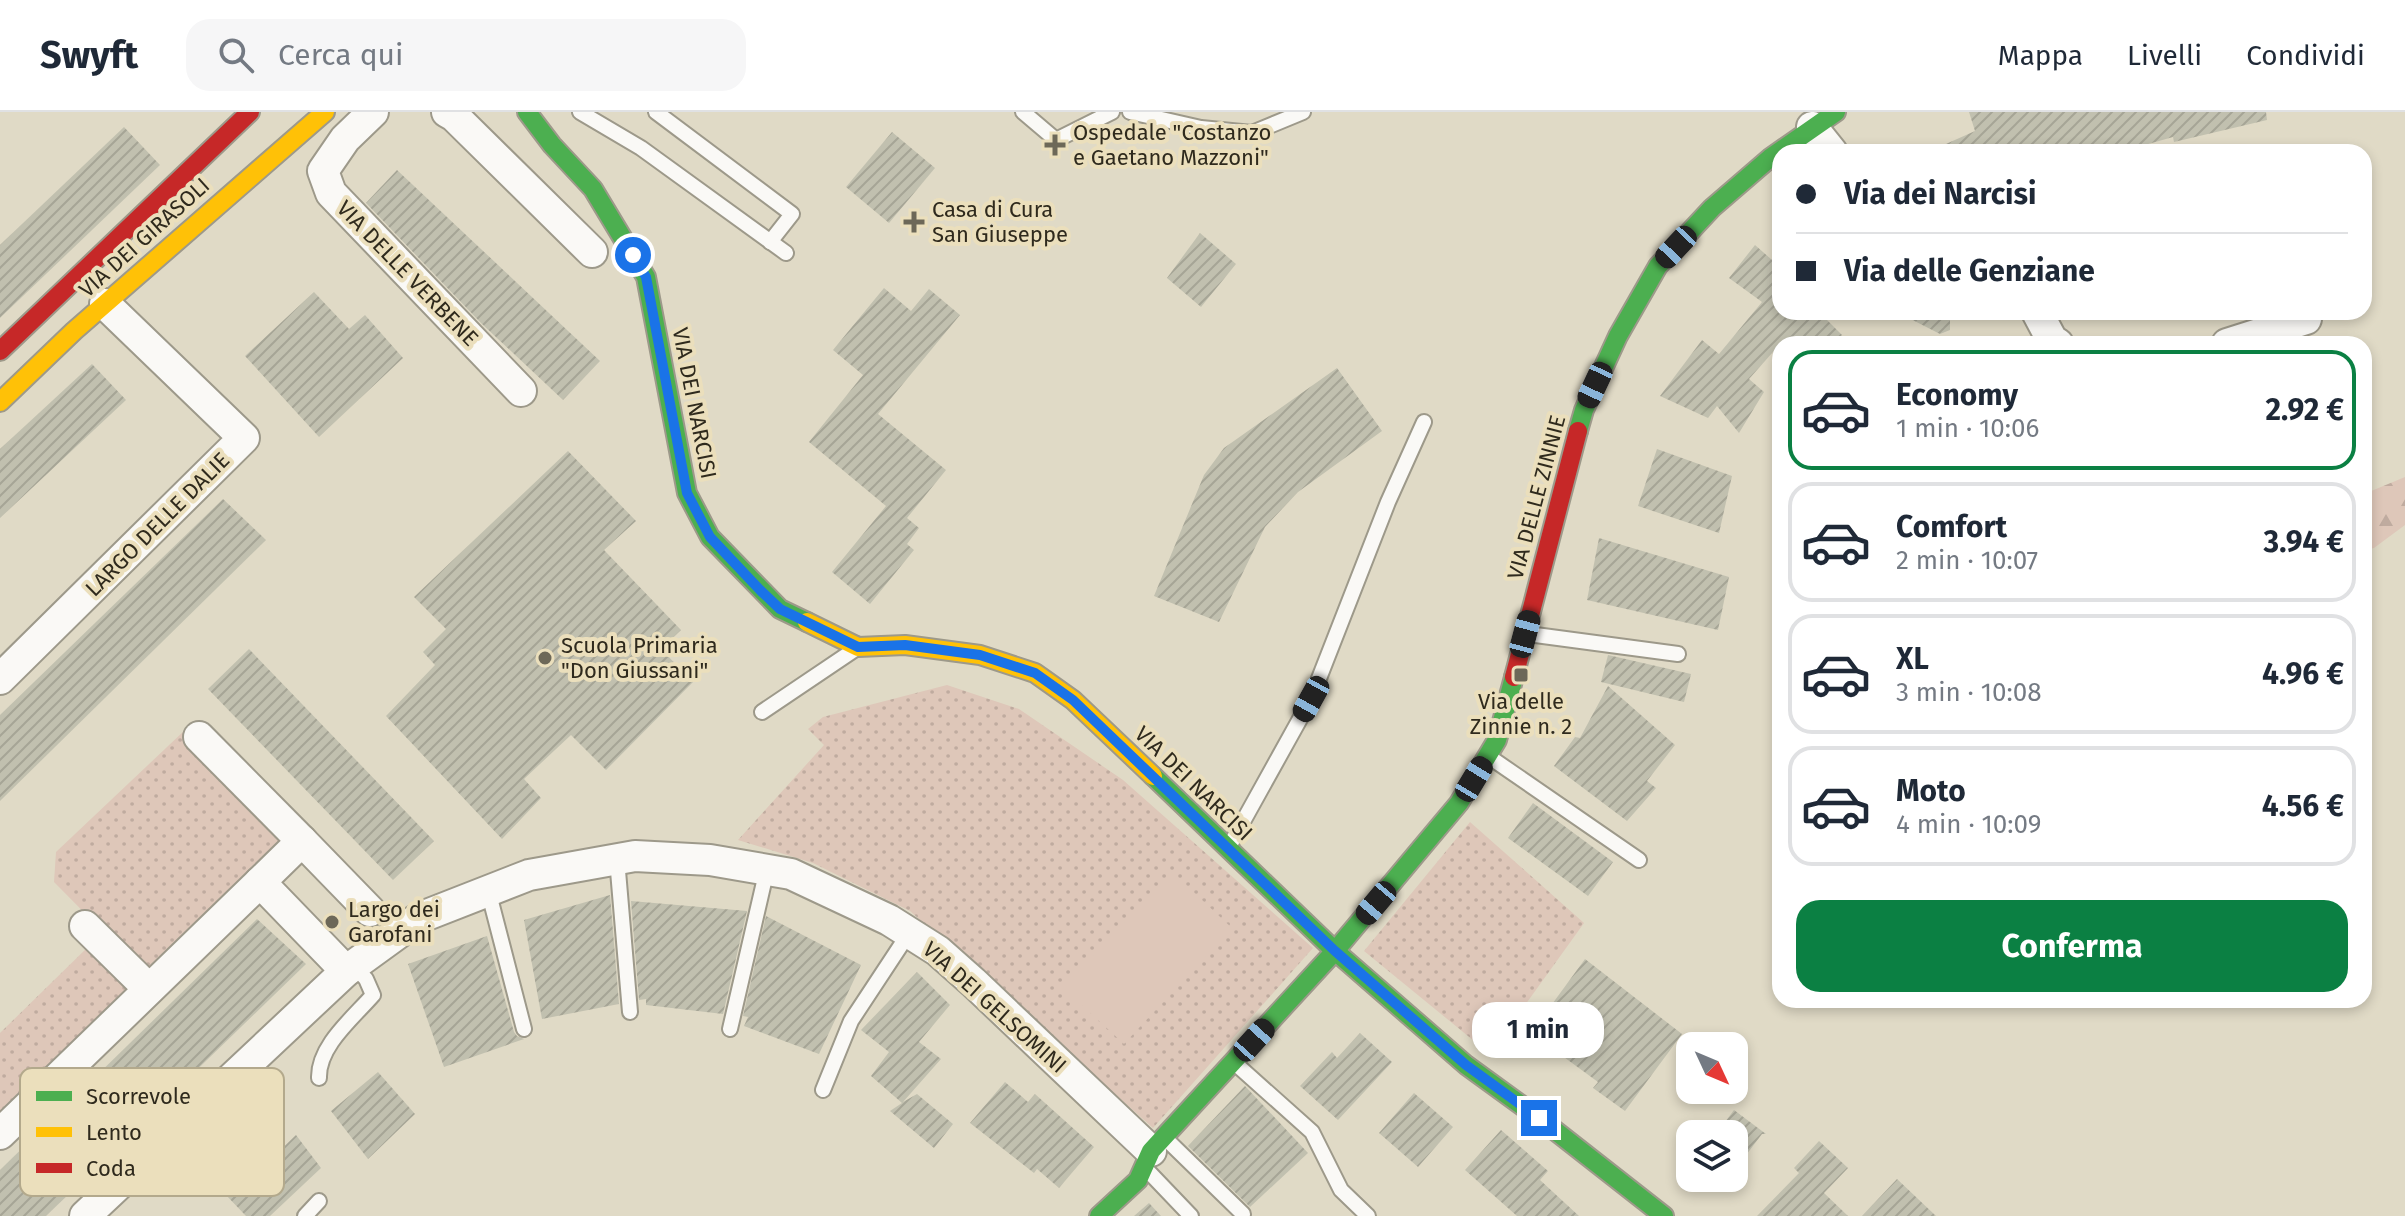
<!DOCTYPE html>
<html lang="it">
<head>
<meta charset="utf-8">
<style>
	body { margin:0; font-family:"Fira Sans",sans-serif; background:#f6f6f7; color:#1f2937; height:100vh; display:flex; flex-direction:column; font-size:30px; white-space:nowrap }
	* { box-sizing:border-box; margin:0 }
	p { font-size:26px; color:#747a83 }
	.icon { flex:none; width:44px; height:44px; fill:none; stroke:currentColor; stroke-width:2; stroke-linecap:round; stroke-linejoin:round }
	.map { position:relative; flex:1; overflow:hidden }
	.details { position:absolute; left:1772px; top:224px; width:600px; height:672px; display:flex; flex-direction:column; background:#fff; border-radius:24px; box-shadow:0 4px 12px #0003 }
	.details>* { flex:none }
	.hud { position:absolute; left:1772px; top:32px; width:600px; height:176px; border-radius:24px; box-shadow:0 4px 12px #0003; display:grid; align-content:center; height:176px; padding:0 24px; background:#fff }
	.needle { width:52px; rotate:134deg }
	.tools { position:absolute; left:1676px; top:920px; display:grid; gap:16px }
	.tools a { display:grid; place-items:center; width:72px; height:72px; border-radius:16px; background:#fff; box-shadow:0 4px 12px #0003; font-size:40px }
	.end { position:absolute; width:36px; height:36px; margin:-18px; border:10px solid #1a73e8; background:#fff; box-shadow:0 0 0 4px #fff }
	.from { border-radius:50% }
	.bubble { position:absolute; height:56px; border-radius:24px; background:#fff; box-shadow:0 4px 12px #0003; font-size:26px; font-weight:700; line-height:56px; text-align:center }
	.car { position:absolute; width:24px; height:48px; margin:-24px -12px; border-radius:10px; box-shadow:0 0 6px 2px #0007; background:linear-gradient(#222 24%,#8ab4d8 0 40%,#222 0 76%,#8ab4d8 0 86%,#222 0) }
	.hud b { display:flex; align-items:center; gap:28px; height:76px; font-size:30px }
	.hud b+b { border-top:2px solid #e0e1e3 }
	.hud i { width:20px; height:20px; background:#1f2937 }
	ul { padding:14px 0 0; list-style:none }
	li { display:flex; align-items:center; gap:24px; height:120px; margin:0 16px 12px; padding:0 8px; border:4px solid #e0e1e3; border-radius:24px }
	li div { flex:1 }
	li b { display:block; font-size:30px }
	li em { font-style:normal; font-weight:700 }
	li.selected { border-color:#0b8043 }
	li>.icon { width:72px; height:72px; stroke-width:1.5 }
	.button { display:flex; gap:16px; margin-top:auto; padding:16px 24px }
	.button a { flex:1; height:92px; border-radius:24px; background:#0b8043; color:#fff; font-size:32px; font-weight:700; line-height:92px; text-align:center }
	header { display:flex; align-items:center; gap:48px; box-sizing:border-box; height:112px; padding:0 40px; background:#fff; border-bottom:2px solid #e0e1e3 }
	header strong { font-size:38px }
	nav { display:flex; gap:44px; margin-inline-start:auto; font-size:28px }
	.search { width:560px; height:72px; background:#f6f6f7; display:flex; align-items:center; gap:20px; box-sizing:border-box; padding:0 28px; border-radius:24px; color:#747a83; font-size:30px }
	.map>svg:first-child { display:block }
</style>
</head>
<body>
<header>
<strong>Swyft</strong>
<div class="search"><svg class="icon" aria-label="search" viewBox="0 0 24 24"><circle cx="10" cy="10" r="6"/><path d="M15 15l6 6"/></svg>Cerca qui</div>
<nav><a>Mappa</a><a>Livelli</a><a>Condividi</a></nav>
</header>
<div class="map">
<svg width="2405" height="1104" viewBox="0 0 2405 1104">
	<defs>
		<pattern id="green-dots" width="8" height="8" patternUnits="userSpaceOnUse" patternTransform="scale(2)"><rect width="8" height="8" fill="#dec7b9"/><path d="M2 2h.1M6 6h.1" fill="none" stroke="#bfab9f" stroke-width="1.8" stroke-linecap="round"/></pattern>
		<pattern id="forest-firs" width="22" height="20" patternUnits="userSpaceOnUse" patternTransform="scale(2)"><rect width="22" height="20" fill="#dec7b9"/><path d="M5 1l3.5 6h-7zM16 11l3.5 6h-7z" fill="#bfab9f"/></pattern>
		<pattern id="building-hatch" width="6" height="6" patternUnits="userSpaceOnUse" patternTransform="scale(2)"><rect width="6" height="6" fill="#c1c0af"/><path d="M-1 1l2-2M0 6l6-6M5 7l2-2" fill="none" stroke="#a6a596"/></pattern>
	</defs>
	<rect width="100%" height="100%" fill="#e0dac6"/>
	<!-- green -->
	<g fill="url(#green-dots)">
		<path d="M947,573L1019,597L1123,668L1313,836L1153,1016L910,799L813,751L738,728L824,633L808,617L823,605Z"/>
		<path d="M185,618L287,722L143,860L54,770L56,740Z"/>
		<path d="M1470,710L1584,811L1490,942L1364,839Z"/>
		<path d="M92,831L132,871L0,1000V921Z"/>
	</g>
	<!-- forest -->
	<path fill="url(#forest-firs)" d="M2405,365V413L2374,436L2364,438V382Z"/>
	<!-- pitch -->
	<path fill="#dec7b9" d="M1172,760L1232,816L1124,932L1063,876Z"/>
	<!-- building -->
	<g fill="url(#building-hatch)">
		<path d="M1969,0H2266L2267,8L2174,30L2173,25L2120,40H1928L1975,19Z"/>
		<path d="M124,15L160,53L0,206V133Z"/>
		<path d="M892,20L935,56L889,111L846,75Z"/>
		<path d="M397,58L600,249L563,288L481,211L366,91Z"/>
		<path d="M1200,121L1236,152L1201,195L1167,166Z"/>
		<path d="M1755,133L1780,155V200H1792L1801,207L1809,200H1819L1842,223L1832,232H1780L1749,267L1764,280L1739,321L1717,294L1708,306L1660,284L1702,228L1719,242L1762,190L1729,166Z"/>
		<path d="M884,176L911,199L929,177L960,203L878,302L946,358L907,406L919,416L907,432L914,438L870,492L832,460L886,394L809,330L863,263L833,238Z"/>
		<path d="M314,180L349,217L365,203L403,246L319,325L245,244Z"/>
		<path d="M1897,200H1950V218L1940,222Z"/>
		<path d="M92,252L126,288L0,406V337Z"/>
		<path d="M1337,256L1382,319L1298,380L1265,415L1219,510L1154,484L1204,363L1224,336Z"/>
		<path d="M1657,337L1732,364L1719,421L1638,394Z"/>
		<path d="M568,339L636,409L604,438L681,518L661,537L693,570L606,658L571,623L524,667L541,686L502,727L386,604L435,553L423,540L446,517L414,485Z"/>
		<path d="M223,387L266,428L0,689V603Z"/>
		<path d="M1599,426L1729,465L1718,518L1587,488Z"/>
		<path d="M249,537L434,729L393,768L208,577Z"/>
		<path d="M1608,543L1691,562L1684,590L1601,570Z"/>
		<path d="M1608,574L1675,633L1647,669L1656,676L1627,709L1554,654L1575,625L1580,626Z"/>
		<path d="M1533,691L1613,750L1588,784L1508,726Z"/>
		<path d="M610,783L619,892L542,907L524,808Z"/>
		<path d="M631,789L747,799L723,902L646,893V887L639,888Z"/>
		<path d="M766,804L861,853L819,942L744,914L748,905L743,904Z"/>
		<path d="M257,807L306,852L46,1104H0V1058Z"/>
		<path d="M487,824L514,920L517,924L524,927L444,955L408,852Z"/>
		<path d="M1585,847L1682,922L1625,999L1593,976L1598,970L1531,921Z"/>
		<path d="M917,860L950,893L919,930L941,947L903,990L917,982L953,1012L934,1036L890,999L902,991L871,964L889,940L861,918Z"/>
		<path d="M1360,921L1392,950L1338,1008L1300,974L1332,940L1337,946Z"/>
		<path d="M378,960L415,1002L368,1047L331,999Z"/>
		<path d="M1005,970L1028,990L1035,982L1094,1035L1059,1076L1037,1057L1034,1061L970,1011Z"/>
		<path d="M1245,974L1308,1041L1250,1095L1188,1034Z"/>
		<path d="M1414,981L1453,1015L1418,1055L1379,1021Z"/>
		<path d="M1734,998L1766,1022H1762L1734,1059V1022H1716Z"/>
		<path d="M1501,1018L1548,1059L1540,1068L1579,1104H1517L1465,1058Z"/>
		<path d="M296,1023L321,1056L270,1104H246L204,1060L241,1027L265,1053Z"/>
		<path d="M1819,1029L1848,1056L1824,1081L1848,1104H1757L1799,1061L1794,1056Z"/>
		<path d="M1897,1067L1936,1104H1862Z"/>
		<path d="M1149,1091L1161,1104H1134Z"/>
	</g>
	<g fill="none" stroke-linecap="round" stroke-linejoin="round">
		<defs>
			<g id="lane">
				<path d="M580,0L641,36L786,141"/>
				<path d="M656,0L792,102L770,130"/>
				<path d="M1023,0L1056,28L1112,0"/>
				<path d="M1130,0L1201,16L1252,21L1303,0"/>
				<path d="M1528,522L1678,542"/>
				<path d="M762,600L854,538"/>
				<path d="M1491,646L1639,748"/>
				<path d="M1230,733L1311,587L1388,390L1424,310"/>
				<path d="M617,747L630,900"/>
				<path d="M488,778L524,917"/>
				<path d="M730,917L767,757"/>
				<path d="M1237,953L1312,1020L1341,1078L1368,1104"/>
				<path d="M319,966C318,934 353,906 373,883L366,867L353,853"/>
				<path d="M823,978L851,909L909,821"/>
				<path d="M1166,1027L1243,1102"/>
				<path d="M1147,1058L1191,1104"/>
				<path d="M305,1104L319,1089"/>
			</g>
			<g id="street">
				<path d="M373,0L345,27L323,59L331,81L521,279"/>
				<path d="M447,0L454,4L592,140"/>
				<path d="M1812,15L1832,40"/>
				<path d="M2037,200L2052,228L2058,232"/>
				<path d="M2227,232L2306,207"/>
				<path d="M0,567L244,326L105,192"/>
				<path d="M199,625L302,729"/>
				<path d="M260,770L302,729L370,799"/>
				<path d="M85,814L149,877"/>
				<path d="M0,1022L260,770L346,859"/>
				<path d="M85,1104L346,859L419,806L529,763L635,744L710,748L791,762L889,808L938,839L973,870L1151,1039"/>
			</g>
			<g id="fast">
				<path d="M527,0L552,33L593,77L646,165L687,381L710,425L780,497L807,510"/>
				<path d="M1578,319L1584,298L1618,224L1658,154L1712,96L1770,46L1836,0"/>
				<path d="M1153,664L1335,839L1466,953L1539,1006L1664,1104"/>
				<path d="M1099,1104L1138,1068L1151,1039L1335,839L1459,691L1497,628L1514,565"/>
			</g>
			<g id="slow">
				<path d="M0,290L74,219L325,0"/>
				<path d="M807,510L858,535L905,533L980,543L1035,561L1073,588L1153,664"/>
			</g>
			<g id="jam">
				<path d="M0,239L250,0"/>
				<path d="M1514,565L1578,319"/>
			</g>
		</defs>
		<!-- lane casing -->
		<use href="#lane" stroke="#9d998a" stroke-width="18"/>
		<!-- street casing -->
		<use href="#street" stroke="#9d998a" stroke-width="34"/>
		<!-- fast casing -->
		<use href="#fast" stroke="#9d998a" stroke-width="22"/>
		<!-- slow casing -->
		<use href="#slow" stroke="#9d998a" stroke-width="22"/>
		<!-- jam casing -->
		<use href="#jam" stroke="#9d998a" stroke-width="22"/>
		<!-- lane -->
		<use href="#lane" stroke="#faf9f6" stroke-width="14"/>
		<!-- street -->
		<use href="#street" stroke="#faf9f6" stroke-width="30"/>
		<!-- fast -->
		<use href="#fast" stroke="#4caf50" stroke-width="18"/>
		<!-- slow -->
		<use href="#slow" stroke="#ffc107" stroke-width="18"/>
		<!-- jam -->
		<use href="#jam" stroke="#c62828" stroke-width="18"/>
	</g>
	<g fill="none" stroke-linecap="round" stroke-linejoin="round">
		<!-- route -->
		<path stroke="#1a73e8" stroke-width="10" d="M633,143L646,165L687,381L710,425L761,479L780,497L858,535L905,533L980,543L1035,561L1073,588L1335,839L1466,953L1539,1006"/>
	</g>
	<!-- markers -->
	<g fill="#6d6858" stroke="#ebdfbc" stroke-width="3">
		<path d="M1051 21h8v8h8v8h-8v8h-8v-8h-8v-8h8z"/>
		<path d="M910 98h8v8h8v8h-8v8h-8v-8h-8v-8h8z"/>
		<circle cx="545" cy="546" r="8"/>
		<rect x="1513" y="555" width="16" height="16" rx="4"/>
		<circle cx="332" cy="810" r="8"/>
	</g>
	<g text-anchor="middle" stroke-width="8" stroke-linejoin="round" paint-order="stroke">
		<!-- poi labels -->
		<g font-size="22" fill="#2f2a1d" stroke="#ebdfbc" text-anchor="start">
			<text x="1073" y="28">Ospedale "Costanzo<tspan x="1073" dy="25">e Gaetano Mazzoni"</tspan></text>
			<text x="932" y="105">Casa di Cura<tspan x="932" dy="25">San Giuseppe</tspan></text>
			<text x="561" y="541">Scuola Primaria<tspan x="561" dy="25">"Don Giussani"</tspan></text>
			<text x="1521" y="597" text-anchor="middle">Via delle<tspan x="1521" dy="25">Zinnie n. 2</tspan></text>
			<text x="348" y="805">Largo dei<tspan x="348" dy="25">Garofani</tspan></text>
		</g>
		<!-- street labels -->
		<g font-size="22" fill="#2f2a1d" stroke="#ebdfbc">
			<text transform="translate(144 125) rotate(-42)" y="8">VIA DEI GIRASOLI</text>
			<text transform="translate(408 161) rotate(46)" y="8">VIA DELLE VERBENE</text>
			<text transform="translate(695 291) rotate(79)" y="8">VIA DEI NARCISI</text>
			<text transform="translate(1536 385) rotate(-75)" y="8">VIA DELLE ZINNIE</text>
			<text transform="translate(157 412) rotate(-45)" y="8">LARGO DELLE DALIE</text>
			<text transform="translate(1194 671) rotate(44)" y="8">VIA DEI NARCISI</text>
			<text transform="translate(995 895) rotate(42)" y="8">VIA DEI GELSOMINI</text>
		</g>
	</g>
	<!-- legend -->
	<rect x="20" y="956" width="264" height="128" rx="12" fill="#ebdfbc" stroke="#b3a98c" stroke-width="2"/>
	<rect x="36" y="979" width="36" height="10" fill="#4caf50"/>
	<rect x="36" y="1015" width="36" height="10" fill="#ffc107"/>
	<rect x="36" y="1051" width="36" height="10" fill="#c62828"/>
	<g font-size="22" fill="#2f2a1d">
		<text x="86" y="992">Scorrevole</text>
		<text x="86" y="1028">Lento</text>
		<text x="86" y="1064">Coda</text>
	</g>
</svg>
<div class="tools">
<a><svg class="needle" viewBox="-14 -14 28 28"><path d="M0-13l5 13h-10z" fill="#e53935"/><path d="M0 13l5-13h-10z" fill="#747a83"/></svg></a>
<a><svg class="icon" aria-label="layers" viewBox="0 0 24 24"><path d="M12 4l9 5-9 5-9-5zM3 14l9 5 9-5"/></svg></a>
</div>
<i class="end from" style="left:633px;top:143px"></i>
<i class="end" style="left:1539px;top:1006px"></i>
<div class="bubble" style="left:1472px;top:890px;width:132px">1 min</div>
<i class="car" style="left:1676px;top:135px;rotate:223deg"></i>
<i class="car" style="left:1595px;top:273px;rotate:205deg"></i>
<i class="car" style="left:1525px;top:522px;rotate:15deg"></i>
<i class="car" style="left:1311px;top:587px;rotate:209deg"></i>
<i class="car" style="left:1474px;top:667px;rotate:31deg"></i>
<i class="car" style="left:1376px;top:791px;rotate:220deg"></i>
<i class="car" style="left:1254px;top:928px;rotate:42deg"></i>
<div class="hud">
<b><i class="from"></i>Via dei Narcisi</b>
<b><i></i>Via delle Genziane</b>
</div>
<section class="details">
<ul>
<li class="selected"><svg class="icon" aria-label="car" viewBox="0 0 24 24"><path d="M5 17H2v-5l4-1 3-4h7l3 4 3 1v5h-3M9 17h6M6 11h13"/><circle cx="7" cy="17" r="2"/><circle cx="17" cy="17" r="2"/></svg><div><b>Economy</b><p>1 min · 10:06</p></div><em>2.92 €</em></li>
<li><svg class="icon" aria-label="car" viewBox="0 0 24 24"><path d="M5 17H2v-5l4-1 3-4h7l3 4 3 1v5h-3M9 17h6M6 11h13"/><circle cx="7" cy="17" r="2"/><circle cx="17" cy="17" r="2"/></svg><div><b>Comfort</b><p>2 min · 10:07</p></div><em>3.94 €</em></li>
<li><svg class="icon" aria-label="car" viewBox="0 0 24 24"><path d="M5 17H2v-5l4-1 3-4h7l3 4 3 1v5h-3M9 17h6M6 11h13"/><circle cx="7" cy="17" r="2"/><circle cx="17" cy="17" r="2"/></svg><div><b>XL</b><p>3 min · 10:08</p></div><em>4.96 €</em></li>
<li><svg class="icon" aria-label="car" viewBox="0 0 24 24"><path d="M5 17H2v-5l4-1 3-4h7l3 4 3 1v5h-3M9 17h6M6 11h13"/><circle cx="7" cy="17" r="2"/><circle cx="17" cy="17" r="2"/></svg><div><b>Moto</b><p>4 min · 10:09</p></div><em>4.56 €</em></li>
</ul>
<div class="button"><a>Conferma</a></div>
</section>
</div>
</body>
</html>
